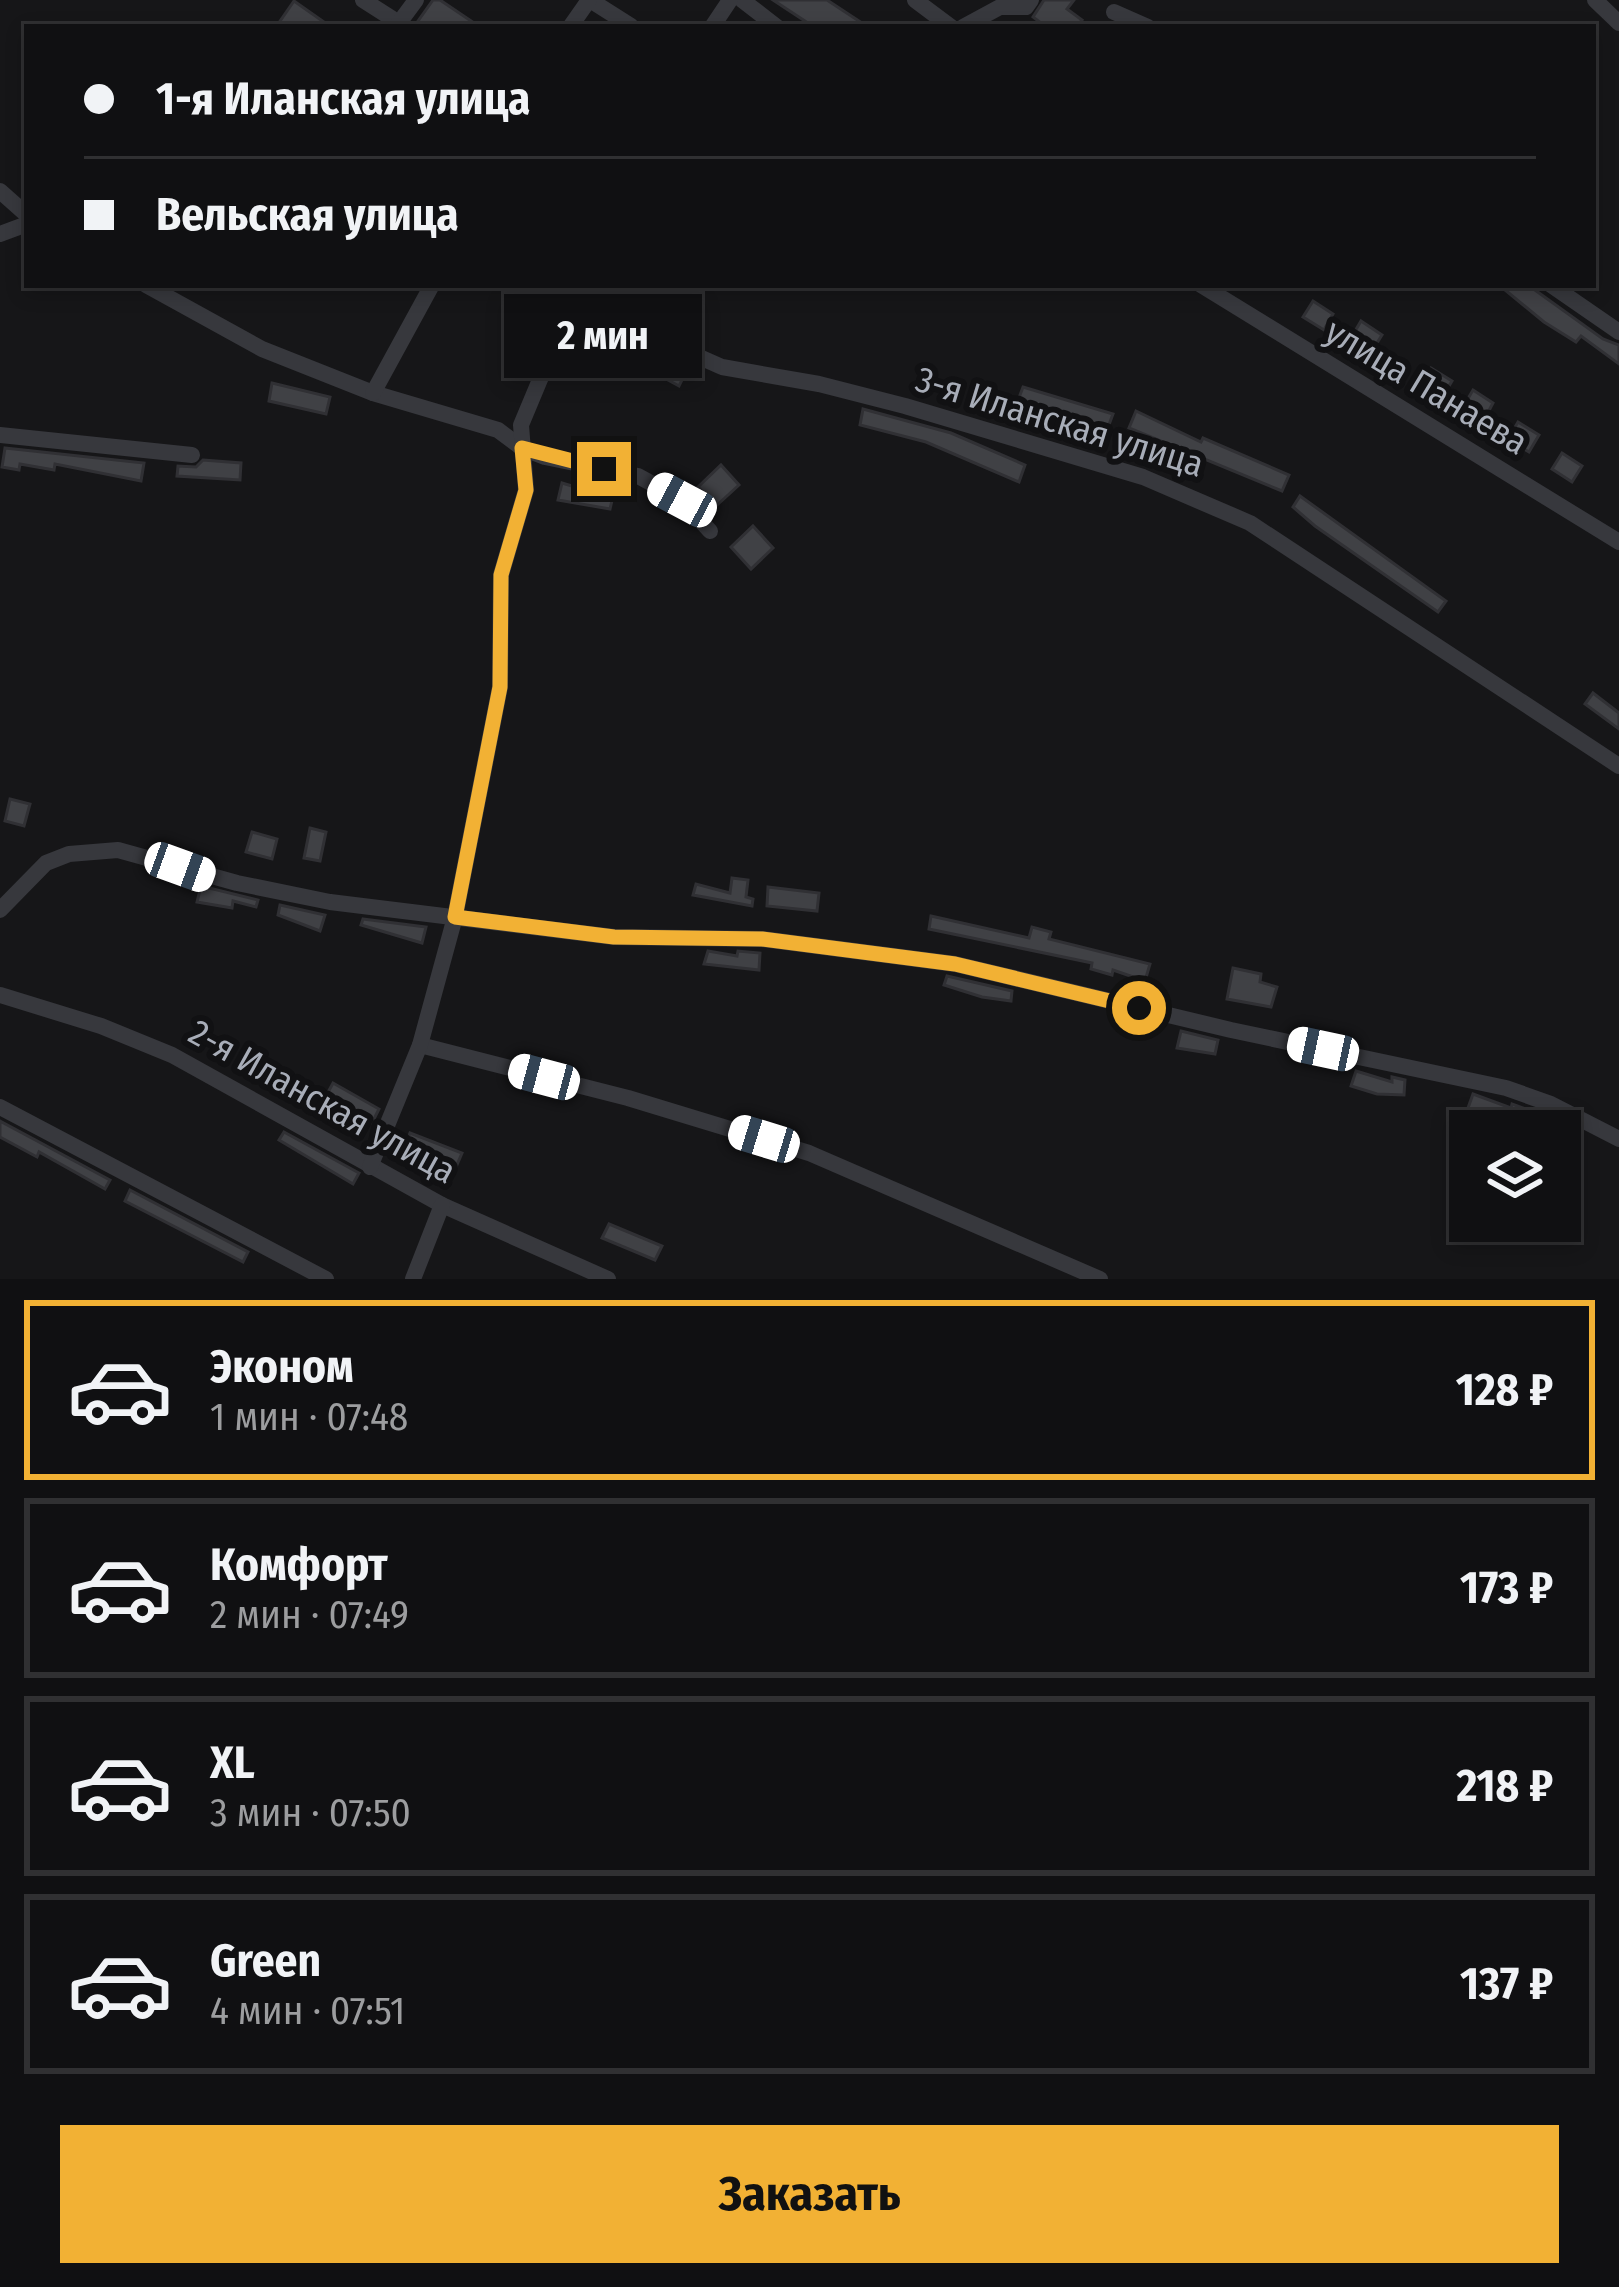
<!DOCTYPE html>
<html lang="ru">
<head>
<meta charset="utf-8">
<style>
	body { margin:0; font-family:"Fira Sans Condensed",sans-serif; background:#19191b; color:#f1f3f6; height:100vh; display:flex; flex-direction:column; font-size:45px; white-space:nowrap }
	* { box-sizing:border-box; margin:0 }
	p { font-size:39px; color:#9c9d9f }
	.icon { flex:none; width:66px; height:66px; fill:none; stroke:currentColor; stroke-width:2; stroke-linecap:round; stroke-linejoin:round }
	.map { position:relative; height:1279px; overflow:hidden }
	.details { display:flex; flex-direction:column; background:#101012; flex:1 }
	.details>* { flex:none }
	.top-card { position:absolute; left:24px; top:24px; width:1572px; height:264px; border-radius:0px; box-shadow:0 6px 18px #0003,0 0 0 3px #303032; display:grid; align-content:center; height:264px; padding:0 60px; background:#101012 }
	.tools { position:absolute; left:1449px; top:1110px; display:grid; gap:24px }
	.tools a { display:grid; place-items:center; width:132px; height:132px; border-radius:0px; background:#101012; box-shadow:0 6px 18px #0003,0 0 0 3px #303032; font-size:60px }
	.end { position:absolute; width:54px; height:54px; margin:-27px; border:15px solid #f2b134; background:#111; box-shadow:0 0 0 6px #111 }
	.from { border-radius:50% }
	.bubble { position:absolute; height:84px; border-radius:0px; background:#101012; box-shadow:0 6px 18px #0003,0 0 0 3px #303032; font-size:39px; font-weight:700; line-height:84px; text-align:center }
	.car { position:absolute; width:36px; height:72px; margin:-36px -18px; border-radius:15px; box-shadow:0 0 9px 3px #0007; background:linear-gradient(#fff 24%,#345 0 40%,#fff 0 76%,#345 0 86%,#fff 0) }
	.top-card b { display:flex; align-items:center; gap:42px; height:114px; font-size:45px }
	.top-card b+b { border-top:3px solid #303032 }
	.top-card i { width:30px; height:30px; background:#f1f3f6 }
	ul { padding:21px 0 0; list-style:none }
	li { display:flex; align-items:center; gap:36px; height:180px; margin:0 24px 18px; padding:0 36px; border:6px solid #303032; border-radius:0px }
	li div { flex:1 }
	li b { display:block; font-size:45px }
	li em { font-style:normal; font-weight:700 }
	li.active { border-color:#f2b134 }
	li>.icon { width:108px; height:108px; stroke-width:1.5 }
	.button { display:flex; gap:24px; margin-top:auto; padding:24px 60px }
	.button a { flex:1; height:138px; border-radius:0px; background:#f2b134; color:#111; font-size:48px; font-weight:700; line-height:138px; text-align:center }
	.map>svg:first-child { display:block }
</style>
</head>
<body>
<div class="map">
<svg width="1619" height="1279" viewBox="0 0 1619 1279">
	<rect width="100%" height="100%" fill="#161618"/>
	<!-- building -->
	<g fill="#404145" stroke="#303034" stroke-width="3">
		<path d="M433,0H440L480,27H427L418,21Z"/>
		<path d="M773,0H827L868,27H814Z"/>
		<path d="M1044,0H1074L1067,9L1082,20L1076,27H1046L1033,17Z"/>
		<path d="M294,1L331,27H276Z"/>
		<path d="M1499,285H1528L1603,339L1619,345V364L1581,336L1576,342L1544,322Z"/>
		<path d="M1313,301L1333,314L1324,330L1303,317Z"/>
		<path d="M1361,321L1382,335L1372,351L1351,338Z"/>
		<path d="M630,340L687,370L679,386L622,355Z"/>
		<path d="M1431,368L1452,381L1442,398L1422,385Z"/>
		<path d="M272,383L330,397L326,414L269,401Z"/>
		<path d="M1023,387L1113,414L1107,430L1070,416L1039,408L1038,412L1017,403Z"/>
		<path d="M1473,390L1493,403L1484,420L1463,407Z"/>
		<path d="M863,409L951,433L1025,465L1019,482L926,442L860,425Z"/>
		<path d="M1136,411L1201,442L1203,438L1289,475L1282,491L1129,428Z"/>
		<path d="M1518,422L1539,435L1529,452L1508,439Z"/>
		<path d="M5,448L144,463L141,481L55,464L54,470L20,464L19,470L2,467Z"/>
		<path d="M1562,453L1582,466L1572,482L1552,469Z"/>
		<path d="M203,460L241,463L240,480L177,476L178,466L196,467Z"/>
		<path d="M721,465L739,485L716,506L698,487Z"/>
		<path d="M562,483L592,492L593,486L614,492L610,509L558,500Z"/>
		<path d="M1300,496L1446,601L1438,612L1315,526L1293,507Z"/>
		<path d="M753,526L773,548L751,569L731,547Z"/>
		<path d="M1593,693L1619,713V729L1585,704Z"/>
		<path d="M10,799L30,804L24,826L5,821Z"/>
		<path d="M310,828L326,832L320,861L304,858Z"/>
		<path d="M252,832L277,839L272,859L246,852Z"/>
		<path d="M732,878L748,880L746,897L753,899L752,906L693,895L696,884L730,893Z"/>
		<path d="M201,886L258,900L256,907L233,901L232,908L197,902Z"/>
		<path d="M768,887L819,893L817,911L767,906Z"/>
		<path d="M280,905L325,915L320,931L278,915Z"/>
		<path d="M931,916L1029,938L1032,927L1051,932L1049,939L1150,964L1145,981L1113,970L1112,975L1091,969L1092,963L929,929Z"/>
		<path d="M363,919L426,927L422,943L361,925Z"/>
		<path d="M708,951L737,956L738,951L760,953L759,970L704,964Z"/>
		<path d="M1233,968L1261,974L1260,982L1277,987L1271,1007L1227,999Z"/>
		<path d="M947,976L1012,991L1011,1001L982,997L944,985Z"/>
		<path d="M1181,1031L1218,1040L1215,1054L1177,1048Z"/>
		<path d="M1356,1071L1392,1082V1077L1405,1080L1404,1095L1377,1094L1351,1086Z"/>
		<path d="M333,1083L379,1109L372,1123L326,1096Z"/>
		<path d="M1473,1094L1511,1108L1512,1104L1526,1109L1524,1120L1492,1112L1490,1117L1468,1108Z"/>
		<path d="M0,1121L110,1180L105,1189L39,1152L37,1157L0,1137Z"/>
		<path d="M284,1132L359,1173L353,1184L279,1140Z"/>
		<path d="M410,1133L462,1153L456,1167L404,1148Z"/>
		<path d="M130,1190L248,1252L243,1262L125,1201Z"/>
		<path d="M609,1224L662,1246L655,1260L602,1238Z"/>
	</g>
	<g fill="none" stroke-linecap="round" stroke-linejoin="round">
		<!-- minor -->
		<g stroke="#37383d" stroke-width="16">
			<path d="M363,0L399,23"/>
			<path d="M590,0L631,26"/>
			<path d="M742,0L777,27"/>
			<path d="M915,0L951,27"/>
			<path d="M1595,0L1619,23"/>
			<path d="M1114,12L1148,27"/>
			<path d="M396,27L416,0"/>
			<path d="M570,27L589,0"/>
			<path d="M712,27L730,0"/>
			<path d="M963,27L1000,7H1026L1031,0"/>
			<path d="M0,191L27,215"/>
			<path d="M0,234L27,224"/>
			<path d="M146,285L262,349L373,393L498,430L522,448L545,457L638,476L682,500L710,531"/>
			<path d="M1201,285L1619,542"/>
			<path d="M1551,285L1619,332"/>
			<path d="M566,298L722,367L819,384L905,406L1143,477L1250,523L1619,766"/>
			<path d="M373,393L432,285"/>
			<path d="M0,435L192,455"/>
			<path d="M0,910L46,863L69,854L118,850L237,883L330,902L614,937L762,939L955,964L1231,1030L1506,1088L1551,1104L1619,1139"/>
			<path d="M0,995L101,1026L172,1055L442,1205L608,1279"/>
			<path d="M420,1045L628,1098L809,1153L1100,1279"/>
			<path d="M0,1107L326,1279"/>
			<path d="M370,1167L420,1045L455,917L500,687L501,575L526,490L521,425L554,346L566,298L562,285"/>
			<path d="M413,1279L442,1205"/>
		</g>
	</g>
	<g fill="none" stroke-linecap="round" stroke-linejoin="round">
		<!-- route -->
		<path stroke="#f2b134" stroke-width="15" d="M604,469L522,448L526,490L501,575L500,687L455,917L614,937L762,939L955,964L1139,1008"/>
	</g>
	<g text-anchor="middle" stroke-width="12" stroke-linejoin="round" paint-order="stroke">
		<!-- street labels -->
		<g font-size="36" fill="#a8adb8" stroke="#111113">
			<text transform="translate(1427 386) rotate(31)" y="13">улица Панаева</text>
			<text transform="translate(1060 421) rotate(17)" y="13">3-я Иланская улица</text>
			<text transform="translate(323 1101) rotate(29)" y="13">2-я Иланская улица</text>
		</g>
	</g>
</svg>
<div class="tools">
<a><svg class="icon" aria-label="layers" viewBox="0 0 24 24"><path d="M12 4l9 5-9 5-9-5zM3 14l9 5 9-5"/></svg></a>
</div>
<i class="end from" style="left:1139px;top:1008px"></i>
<i class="end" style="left:604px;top:469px"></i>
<div class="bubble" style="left:504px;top:294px;width:198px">2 мин</div>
<i class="car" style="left:682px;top:500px;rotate:298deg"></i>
<i class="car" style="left:180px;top:867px;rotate:110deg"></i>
<i class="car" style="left:1323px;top:1049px;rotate:282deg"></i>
<i class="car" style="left:544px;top:1077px;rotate:285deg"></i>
<i class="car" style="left:764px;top:1139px;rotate:287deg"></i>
<div class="top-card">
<b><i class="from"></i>1-я Иланская улица</b>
<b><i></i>Вельская улица</b>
</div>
</div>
<section class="details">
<ul>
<li class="active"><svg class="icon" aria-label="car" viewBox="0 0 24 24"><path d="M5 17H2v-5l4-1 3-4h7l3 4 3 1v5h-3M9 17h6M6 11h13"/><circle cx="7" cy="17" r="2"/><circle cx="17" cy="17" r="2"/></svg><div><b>Эконом</b><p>1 мин · 07:48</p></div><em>128 ₽</em></li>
<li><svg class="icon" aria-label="car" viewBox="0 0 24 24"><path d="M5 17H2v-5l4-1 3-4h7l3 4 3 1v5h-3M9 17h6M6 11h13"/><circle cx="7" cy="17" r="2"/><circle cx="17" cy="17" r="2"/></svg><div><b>Комфорт</b><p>2 мин · 07:49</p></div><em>173 ₽</em></li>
<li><svg class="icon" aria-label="car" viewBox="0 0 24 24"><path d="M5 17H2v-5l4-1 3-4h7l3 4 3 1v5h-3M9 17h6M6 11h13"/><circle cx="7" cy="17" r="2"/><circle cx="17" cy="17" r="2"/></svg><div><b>XL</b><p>3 мин · 07:50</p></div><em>218 ₽</em></li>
<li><svg class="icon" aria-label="car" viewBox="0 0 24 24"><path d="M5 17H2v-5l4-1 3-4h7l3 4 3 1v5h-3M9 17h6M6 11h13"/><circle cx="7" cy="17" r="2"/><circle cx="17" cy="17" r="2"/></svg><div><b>Green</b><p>4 мин · 07:51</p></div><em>137 ₽</em></li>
</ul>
<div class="button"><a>Заказать</a></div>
</section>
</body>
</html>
